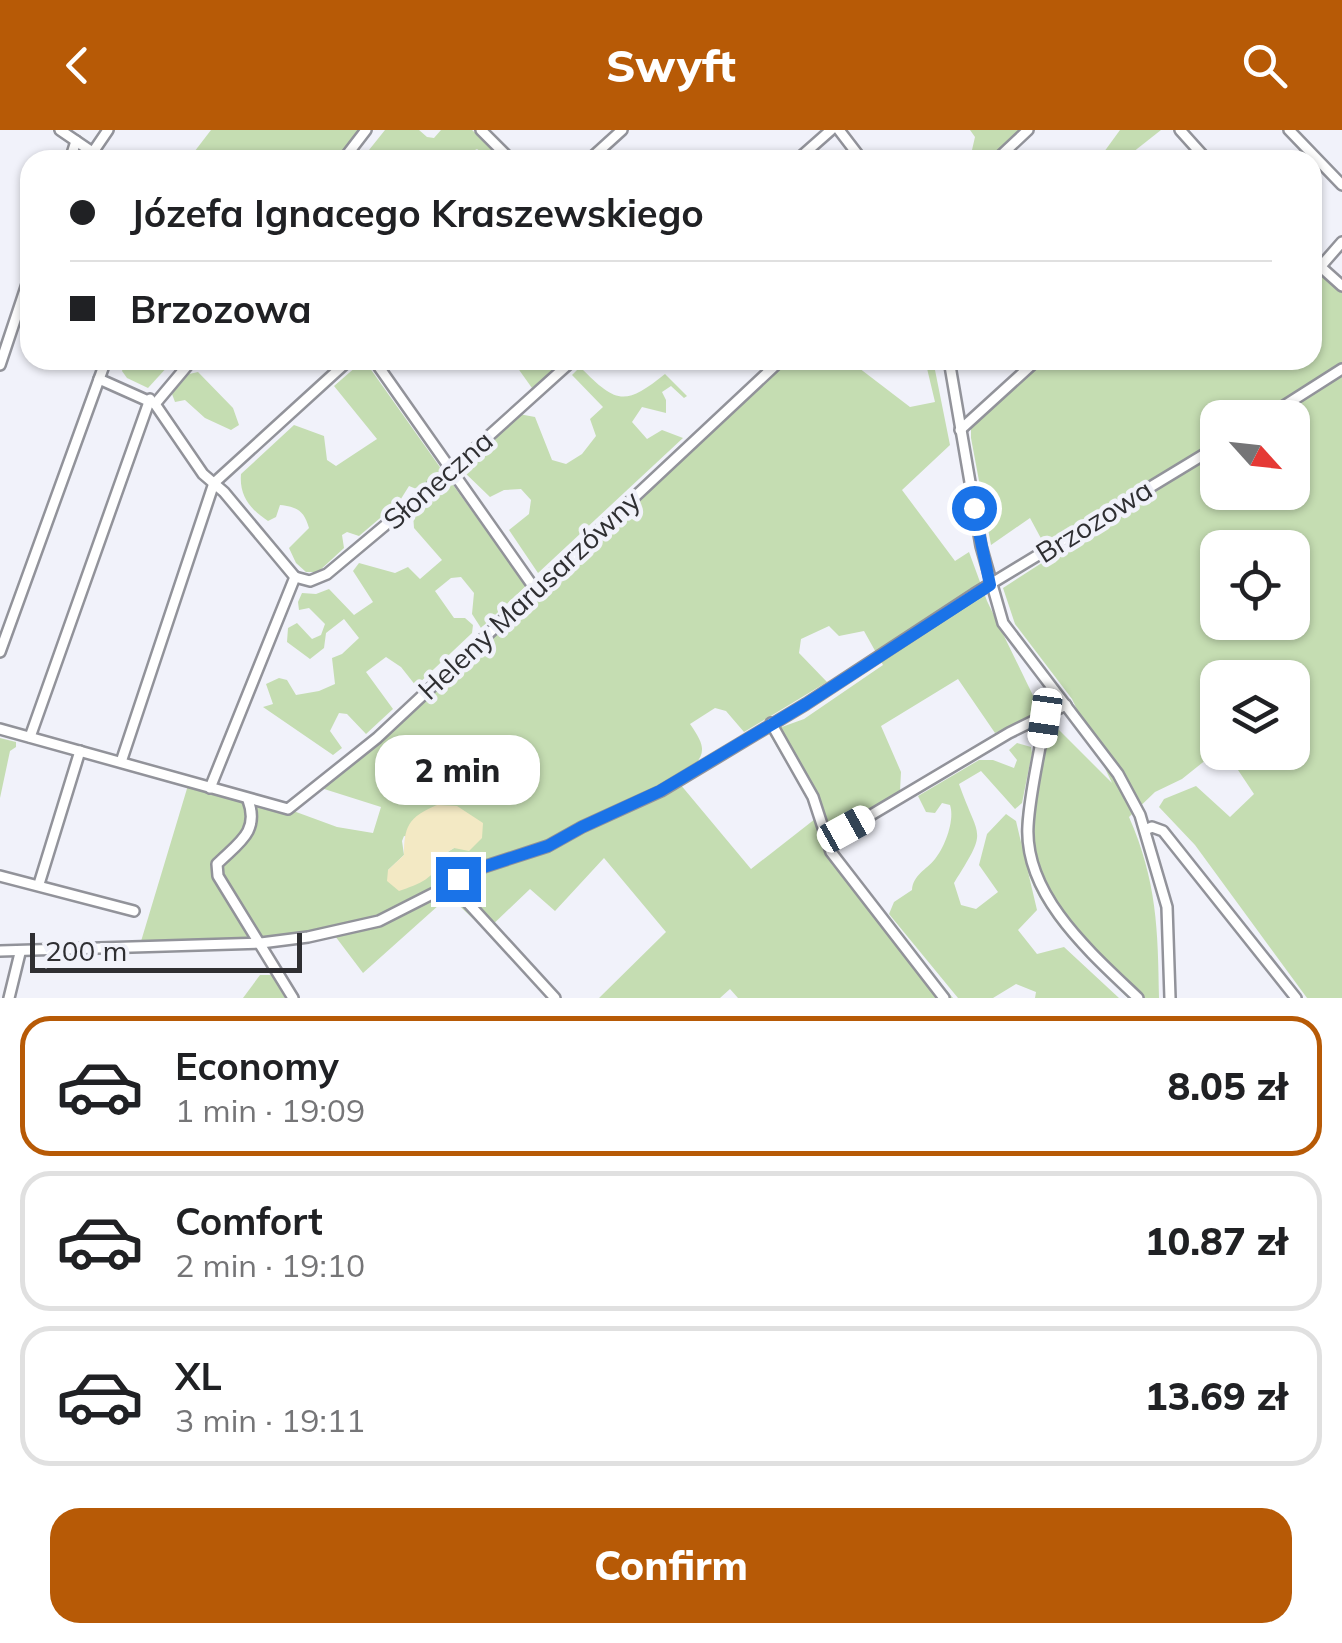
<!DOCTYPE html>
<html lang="en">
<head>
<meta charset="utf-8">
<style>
	body { margin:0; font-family:Mulish,sans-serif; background:#f6f6f6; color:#202124; height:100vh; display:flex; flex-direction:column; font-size:38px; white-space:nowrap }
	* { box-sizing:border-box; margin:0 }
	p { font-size:32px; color:#757577 }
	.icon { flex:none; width:55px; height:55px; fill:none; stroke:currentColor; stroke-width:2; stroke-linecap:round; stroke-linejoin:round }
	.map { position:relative; height:868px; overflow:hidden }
	.panel { display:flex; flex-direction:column; background:#fff; flex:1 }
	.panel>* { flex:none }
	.hud { position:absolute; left:20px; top:20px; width:1302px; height:220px; border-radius:30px; box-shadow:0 2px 8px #0004; display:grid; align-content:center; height:220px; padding:0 50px; background:#fff }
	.needle { width:65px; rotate:117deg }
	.fabs { position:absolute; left:1200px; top:270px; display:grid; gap:20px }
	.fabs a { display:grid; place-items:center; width:110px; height:110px; border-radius:20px; background:#fff; box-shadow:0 2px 8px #0004; font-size:50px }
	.scale { position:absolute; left:30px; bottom:25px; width:272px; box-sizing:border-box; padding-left:10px; border:5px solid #2f2f32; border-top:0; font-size:28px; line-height:35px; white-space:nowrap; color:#2f2f32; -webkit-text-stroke:8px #f1f2fa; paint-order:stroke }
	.end { position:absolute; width:45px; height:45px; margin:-22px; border:12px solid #1a73e8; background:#fff; box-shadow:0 0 0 5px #fff }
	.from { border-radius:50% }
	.bubble { position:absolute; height:70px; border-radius:30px; background:#fff; box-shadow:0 2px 8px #0004; font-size:32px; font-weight:800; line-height:70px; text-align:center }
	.car { position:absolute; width:30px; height:60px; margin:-30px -15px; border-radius:12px; box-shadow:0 0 8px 2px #0007; background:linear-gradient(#fff 24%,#345 0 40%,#fff 0 76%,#345 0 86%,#fff 0) }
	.hud b { display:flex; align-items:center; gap:35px; height:95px; font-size:38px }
	.hud b+b { border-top:2px solid #e0e0e0 }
	.hud i { width:25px; height:25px; background:#202124 }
	ul { padding:18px 0 0; list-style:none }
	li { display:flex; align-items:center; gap:30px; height:140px; margin:0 20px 15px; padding:0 30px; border:5px solid #e0e0e0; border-radius:30px }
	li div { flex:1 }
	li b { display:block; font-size:38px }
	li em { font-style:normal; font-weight:800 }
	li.active { border-color:#b75a06 }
	li>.icon { width:90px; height:90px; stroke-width:1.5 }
	.action { display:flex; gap:20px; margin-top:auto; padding:20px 50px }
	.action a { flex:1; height:115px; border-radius:30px; background:#b75a06; color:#fff; font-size:40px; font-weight:800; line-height:115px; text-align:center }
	header { display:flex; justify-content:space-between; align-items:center; height:130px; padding:0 50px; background:#b75a06; color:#fff; font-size:45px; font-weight:800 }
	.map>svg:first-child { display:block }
</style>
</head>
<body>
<header><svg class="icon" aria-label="back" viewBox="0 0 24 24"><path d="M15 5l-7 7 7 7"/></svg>Swyft<svg class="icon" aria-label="search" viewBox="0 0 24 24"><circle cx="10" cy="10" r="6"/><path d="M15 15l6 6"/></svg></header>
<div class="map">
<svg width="1342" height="868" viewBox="0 0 1342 868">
	<rect width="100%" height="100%" fill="#f1f2fa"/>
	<!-- green -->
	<g fill="#c5ddb2" fill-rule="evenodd">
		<path d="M211,0H360L337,30H188Z"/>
		<path d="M385,0H419L427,7L434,8L441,0H472L499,24L493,30L477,19L469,23L470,30H361Z"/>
		<path d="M970,0H1020L987,30H982L972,20L975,7Z"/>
		<path d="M1120,0H1161L1123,30H1110L1104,22Z"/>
		<path d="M1326,139L1342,158V868H1307L1195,715L1159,677L1164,669L1196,656L1230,687L1254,664L1230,628L1220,623L1292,622V548H1218L1217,621L1182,649L1155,662L1129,687C1157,751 1158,800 1159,868H1128C1083,824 1017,767 1021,697C1023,662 1036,619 1041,583L995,603L958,549L881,596L901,642L900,661L840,697L828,716L953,868H738L730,859L720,868H599L666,802L604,728L555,781L530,759L486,801L449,766L363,843L332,802L261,813L139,818L189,652L288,679L337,697L373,703L381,677L321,658L377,614L789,230H865L859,238L910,277L935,272L925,230H933L950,315L902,360L955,431L969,422L987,471L1041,582L1112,653L1072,569L1015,494L1003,458L1051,427L1030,388L991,415L971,308V294L1041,230H1312L1313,144ZM1218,288H1292V362H1218ZM1218,418H1292V492H1218ZM829,496L839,506L864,501L883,535L804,589L768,602L809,671L815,689L751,739L680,654C701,625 712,625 690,594L715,578L726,581L744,602L827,552L799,523L801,509ZM404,706L454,718L441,726L388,740L404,725L402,711Z"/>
		<path d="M125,230H169V235L148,258L127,248L122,241Z"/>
		<path d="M512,230H549L553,242L532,258Z"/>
		<path d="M367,234L442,340L419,360L409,356L399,372L359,406L347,402L342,405L344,418L318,442H306L296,433L289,418L309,398C304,381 298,377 280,375L276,387L268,391C251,380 239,366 241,344L294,295L324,306L327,330L336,336L377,309L334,256L357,236Z"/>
		<path d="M580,237C616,273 624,277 665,244L687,266L684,268L671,256L662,262L666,270V283L642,277L632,292L647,309L662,300L683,308L538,443L509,400L529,384L531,370L521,359L504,360L490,367L462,340L519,284L535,287L552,330L566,334L582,324L596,306L590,289L603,277L572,245Z"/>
		<path d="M198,242L233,278L239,295L231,300L205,288L185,270L175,272L172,264L189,244Z"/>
		<path d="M451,352L526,456L481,498L472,484L474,463L461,447L451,448L435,461L454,488H465L473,495L472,503L416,556L401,537L386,527L366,542L393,579L366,604L347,584L339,583L330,601L342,618L333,625L263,577L273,574L266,554L279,548L287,550L296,565L319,561L335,554L332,528L342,524L359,508L344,489L326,503L324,518L310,529L287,512L288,498L297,493L312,509L321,505L325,494L309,478L299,480L298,472L302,463L316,464L329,459L354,485L373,472L353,441L359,433L395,443L408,437L420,449L442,430L414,398L413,384Z"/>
		<path d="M0,608L16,612V617L10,621L0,668Z"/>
		<path d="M1017,613L1031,617L1032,623L1022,673L1015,679L981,641L959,654C979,711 989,697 954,753L961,775L976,779L998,762L979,735L987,704L1006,684L1016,691L1037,780L1018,800L1037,824L1064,817L1119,868H1035L1036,862L1016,854L993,868H958L889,784L894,772L912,760C913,745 926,740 935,729C945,717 955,690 950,675L942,673L935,683L926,682L918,666L979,630H993L1014,638L1017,630L1009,620Z"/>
		<path d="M260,845H272L285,868H243Z"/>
	</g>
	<!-- sand -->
	<path fill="#f3e9c4" d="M437,675L457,676L483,693L482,708L469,721L454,718L441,726C437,748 419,754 399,761L387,751L388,740L404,725C404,697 408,687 437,675Z"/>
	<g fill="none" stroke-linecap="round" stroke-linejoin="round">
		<defs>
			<g id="minor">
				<path d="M60,0L104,30"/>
				<path d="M481,0L511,30"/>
				<path d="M839,0L862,30"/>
				<path d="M1180,0L1207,30"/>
				<path d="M1289,0L1342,55"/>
				<path d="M93,22L108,0"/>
				<path d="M70,30L76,11"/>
				<path d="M343,30L366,0"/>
				<path d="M589,30L622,0"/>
				<path d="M797,30L831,0"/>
				<path d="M996,30L1028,0"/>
				<path d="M1312,129L1342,156"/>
				<path d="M1321,136L1342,112"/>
				<path d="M374,230L535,459"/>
				<path d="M949,230L981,416L1003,493L1118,644L1140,685L1167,777L1170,868"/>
				<path d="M0,235L30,145"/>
				<path d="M99,249L155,274L203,344L224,362L295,447"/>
				<path d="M155,274L192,230"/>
				<path d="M1265,288L1342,239"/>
				<path d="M960,300L1037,230"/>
				<path d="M295,447L310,451L327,444L450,341L573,230"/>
				<path d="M0,522L106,230"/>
				<path d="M1045,588C1040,623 1030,660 1028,696C1024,766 1092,824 1138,868"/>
				<path d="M771,593L813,667L831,722L944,868"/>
				<path d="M0,599L288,679L377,608L781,230"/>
				<path d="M30,607L150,269"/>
				<path d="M121,632L214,353L349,230"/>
				<path d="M210,658L295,447"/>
				<path d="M248,670C260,702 238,713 217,734L218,746L293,868"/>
				<path d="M1145,700L1152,697L1163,701L1296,868"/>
				<path d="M827,706L866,688L1009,603L1066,575"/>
				<path d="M0,746L134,781"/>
				<path d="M39,754L80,621"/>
				<path d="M450,758L468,742L548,716L582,697L661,661L806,574L974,464L1218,316"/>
				<path d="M450,758L457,761L555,868"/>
				<path d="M0,821L261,813L308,807L379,791L438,761L450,758"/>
				<path d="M9,868L20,823"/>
			</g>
		</defs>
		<!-- minor casing -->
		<use href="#minor" stroke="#92939a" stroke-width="14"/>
		<!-- minor -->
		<use href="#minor" stroke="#fff" stroke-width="9"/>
	</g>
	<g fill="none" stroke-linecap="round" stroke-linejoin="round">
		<!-- route -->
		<path stroke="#1a73e8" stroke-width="12" d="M458,749L468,742L548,716L582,697L660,661L806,574L990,455L974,378"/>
	</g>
	<g text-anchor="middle" stroke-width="9" stroke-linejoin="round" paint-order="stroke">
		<!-- street labels -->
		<g font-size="28" fill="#2f2f32" stroke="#f1f2fa">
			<text transform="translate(438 350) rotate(-41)" y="10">Słoneczna</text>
			<text transform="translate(1094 391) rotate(-32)" y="10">Brzozowa</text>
			<text transform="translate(529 465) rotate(-43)" y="10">Heleny Marusarzówny</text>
		</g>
	</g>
</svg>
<div class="fabs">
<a><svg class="needle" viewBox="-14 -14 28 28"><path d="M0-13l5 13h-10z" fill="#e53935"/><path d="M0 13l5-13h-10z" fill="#757577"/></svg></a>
<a><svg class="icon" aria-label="locate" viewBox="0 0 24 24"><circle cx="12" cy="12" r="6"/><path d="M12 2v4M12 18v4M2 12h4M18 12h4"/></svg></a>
<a><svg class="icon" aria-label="layers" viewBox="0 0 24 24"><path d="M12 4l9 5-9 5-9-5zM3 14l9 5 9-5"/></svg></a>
</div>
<div class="scale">200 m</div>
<i class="end from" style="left:974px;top:378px"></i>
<i class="end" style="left:458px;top:749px"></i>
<div class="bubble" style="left:375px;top:605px;width:165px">2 min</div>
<i class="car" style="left:1045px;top:588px;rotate:188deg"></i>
<i class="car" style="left:846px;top:699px;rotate:61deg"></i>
<div class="hud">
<b><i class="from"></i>Józefa Ignacego Kraszewskiego</b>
<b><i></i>Brzozowa</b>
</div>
</div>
<section class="panel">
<ul>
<li class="active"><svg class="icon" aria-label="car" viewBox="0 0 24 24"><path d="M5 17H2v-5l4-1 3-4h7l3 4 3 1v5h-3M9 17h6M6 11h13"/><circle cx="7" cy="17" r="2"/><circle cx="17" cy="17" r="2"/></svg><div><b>Economy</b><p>1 min · 19:09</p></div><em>8.05 zł</em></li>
<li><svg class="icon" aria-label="car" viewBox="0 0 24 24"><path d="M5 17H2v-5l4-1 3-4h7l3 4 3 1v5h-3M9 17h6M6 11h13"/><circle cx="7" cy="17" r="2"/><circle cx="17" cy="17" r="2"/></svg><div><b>Comfort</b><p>2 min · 19:10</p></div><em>10.87 zł</em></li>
<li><svg class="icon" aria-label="car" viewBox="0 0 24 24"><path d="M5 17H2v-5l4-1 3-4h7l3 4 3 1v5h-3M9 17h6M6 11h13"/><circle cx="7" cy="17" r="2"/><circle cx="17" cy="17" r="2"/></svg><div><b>XL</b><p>3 min · 19:11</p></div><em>13.69 zł</em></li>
</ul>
<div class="action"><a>Confirm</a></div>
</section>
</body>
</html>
